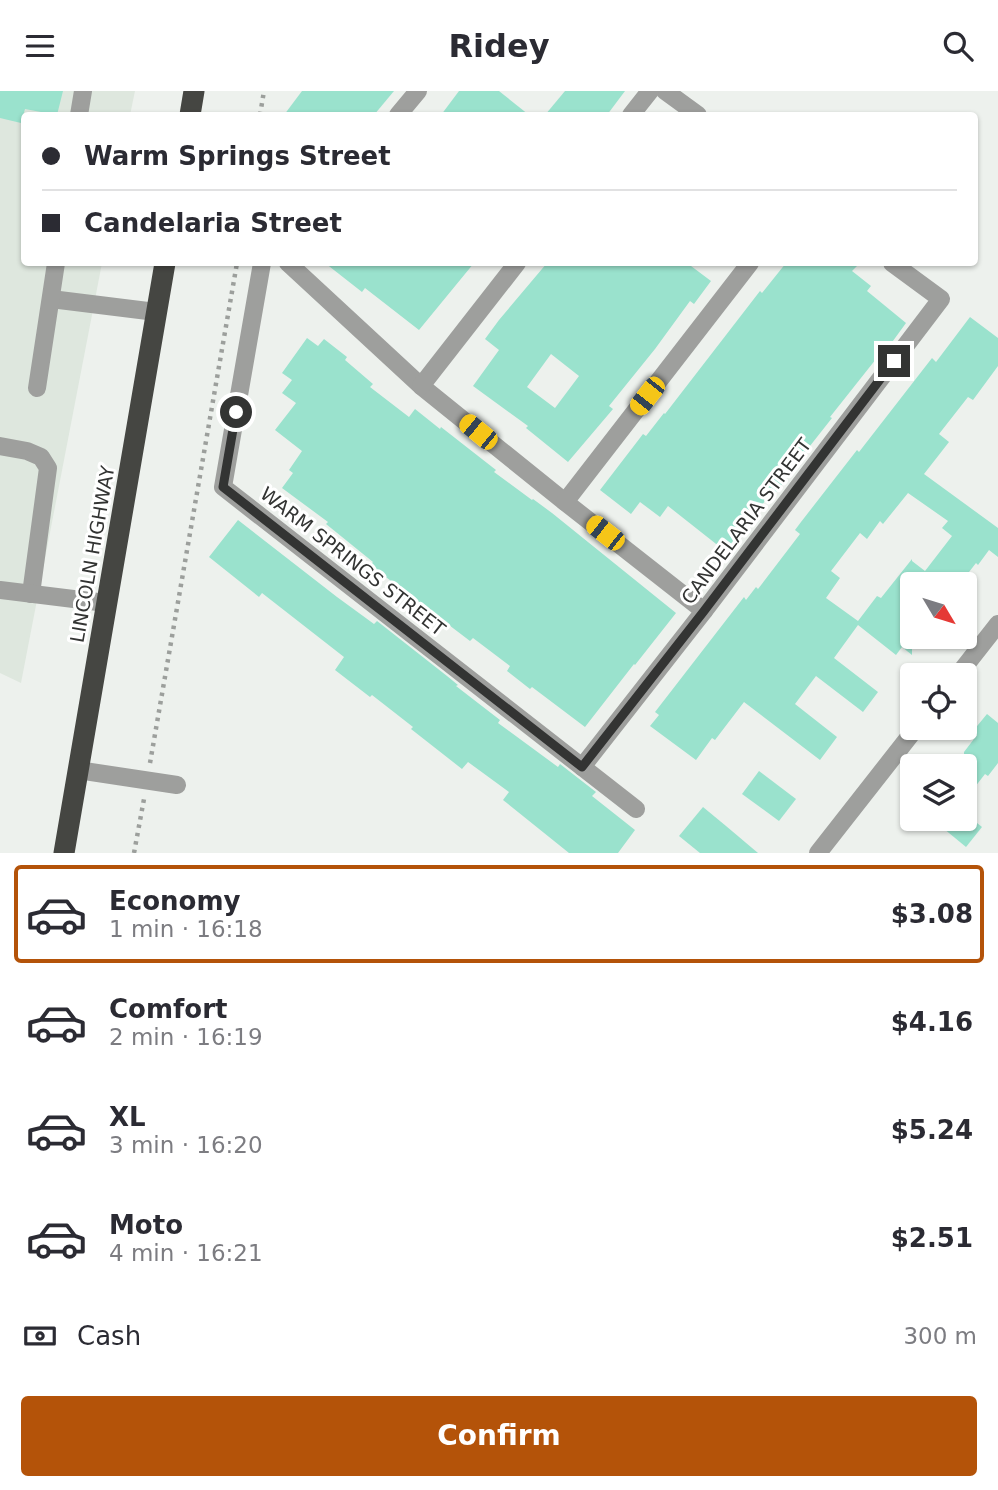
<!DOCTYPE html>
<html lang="en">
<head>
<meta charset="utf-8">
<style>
	body { margin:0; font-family:"DejaVu Sans",sans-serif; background:#f7f7f7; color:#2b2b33; height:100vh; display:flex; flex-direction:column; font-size:26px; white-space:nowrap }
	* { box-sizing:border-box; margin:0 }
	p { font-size:23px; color:#7c7c81 }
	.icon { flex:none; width:38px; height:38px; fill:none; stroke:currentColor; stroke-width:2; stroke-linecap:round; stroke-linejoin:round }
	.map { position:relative; height:762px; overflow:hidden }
	.sheet { display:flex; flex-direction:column; background:#fff; flex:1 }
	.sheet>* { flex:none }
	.guide { position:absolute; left:21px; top:21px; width:957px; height:154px; border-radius:7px; box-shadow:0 2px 5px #0004; display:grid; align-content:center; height:154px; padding:0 21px; background:#fff }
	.needle { width:46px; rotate:128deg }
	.controls { position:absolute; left:900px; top:481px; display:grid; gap:14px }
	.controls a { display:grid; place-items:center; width:77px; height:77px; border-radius:7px; background:#fff; box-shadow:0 2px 5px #0004; font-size:35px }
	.end { position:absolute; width:32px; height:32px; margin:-16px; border:9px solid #333433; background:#fff; box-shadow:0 0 0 4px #fff }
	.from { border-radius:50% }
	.car { position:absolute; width:21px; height:42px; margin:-21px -10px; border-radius:9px; box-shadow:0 0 5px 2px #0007; background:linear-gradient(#f5c518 24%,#345 0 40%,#f5c518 0 76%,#345 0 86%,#f5c518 0) }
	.guide b { display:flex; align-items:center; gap:24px; height:66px; font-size:26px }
	.guide b+b { border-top:2px solid #e1e1e2 }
	.guide i { width:18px; height:18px; background:#2b2b33 }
	ul { padding:12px 0 0; list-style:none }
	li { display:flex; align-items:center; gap:21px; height:98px; margin:0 14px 10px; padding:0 7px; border:4px solid transparent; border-radius:7px }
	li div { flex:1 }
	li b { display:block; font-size:26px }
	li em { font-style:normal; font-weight:700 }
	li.current { border-color:#b45309 }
	li>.icon { width:63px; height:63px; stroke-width:1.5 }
	.pay { display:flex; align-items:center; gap:18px; height:77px; padding:0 21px; font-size:26px }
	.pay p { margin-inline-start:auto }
	.action { display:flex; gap:14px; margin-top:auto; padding:14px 21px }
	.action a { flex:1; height:80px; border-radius:7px; background:#b45309; color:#fff; font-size:28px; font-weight:700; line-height:80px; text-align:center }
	header { display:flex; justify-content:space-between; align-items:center; height:91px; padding:0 21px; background:#fff; font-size:32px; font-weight:700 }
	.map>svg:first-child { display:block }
</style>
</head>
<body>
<header><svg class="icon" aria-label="menu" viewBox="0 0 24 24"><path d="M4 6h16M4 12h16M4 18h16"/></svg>Ridey<svg class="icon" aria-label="search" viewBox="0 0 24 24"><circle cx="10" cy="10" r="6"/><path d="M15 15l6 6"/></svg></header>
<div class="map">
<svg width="998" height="762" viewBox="0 0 998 762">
	<rect width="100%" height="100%" fill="#edf1ed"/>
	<!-- built -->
	<path fill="#dee7de" d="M0,0H135L130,24H24V172H102L21,592L0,582Z"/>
	<!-- building -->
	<g fill="#9ae2cd" fill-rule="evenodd">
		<path d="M0,0H63L57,24L25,18L21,32L0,27Z"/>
		<path d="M302,0H394L374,24H284Z"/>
		<path d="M459,0H499L529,24H441Z"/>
		<path d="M565,0H625L607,24H545Z"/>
		<path d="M325,172H474L419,239L365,197L362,201Z"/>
		<path d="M547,172H687L711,190L694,213L690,210L655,258L609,315L613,318L568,371L526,337L528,335L473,295L499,259L485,248L499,229ZM551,263L579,285L555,317L527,296Z"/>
		<path d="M786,172H860L852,180L871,195L867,200L906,232L882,265L880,263L830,326L832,327L791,379L793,380L767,412L765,410L725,460L668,415L660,426L640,411L631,423L600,399L643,343L646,345L664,322L665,323L760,200L762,202Z"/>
		<path d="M970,226L998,247V275L973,309L968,306L939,343L949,351L924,383L998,437V466L989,459L978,474L976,472L959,494H912V564L902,556L896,564L858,534L834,567L878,601L863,621L816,585L795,613L837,646L820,669L744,611L715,649L712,647L696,669L650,635L659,624L655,621L744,506L746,509L756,496L758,498L800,443L795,439L801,431L857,359L859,361L932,267L936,271ZM908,402L948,430L942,437L952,445L925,480L912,470V468L881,507L877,505L858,530L826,507L840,487L831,480L860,442L867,448L880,430L883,433Z"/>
		<path d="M307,247L318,255L324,248L347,266L345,269L373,293L370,296L409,326L415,318L440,338L441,336L496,379L494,381L532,409L533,408L552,422L676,522L635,574L634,573L585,636L532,596L530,598L507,580L510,575L473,547L470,550L370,474L373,471L326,433L328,431L282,397L293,382L289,379L302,360L275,339L296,312L282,302L292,289L282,282Z"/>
		<path d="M238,429L337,506L374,533L377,530L447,585L458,594L456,595L500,629L498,632L558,676L560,673L596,701L592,705L635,739L618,762H569L503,709L509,701L468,671L462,678L411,638L413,636L372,604L370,606L335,579L344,566L262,502L259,506L209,466Z"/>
		<path d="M987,623L998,632V672L988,685L985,683L964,710V661L977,644L973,640Z"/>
		<path d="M759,680L796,708L779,730L742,703Z"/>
		<path d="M703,716L726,735L758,762H700L679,745Z"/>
		<path d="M932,728H972L982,736L966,756Z"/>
	</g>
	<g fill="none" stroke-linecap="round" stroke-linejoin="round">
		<!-- path -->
		<g stroke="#9c9f9c" stroke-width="4.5" stroke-dasharray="3.5 5" stroke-linecap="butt">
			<path d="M260,24L264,0"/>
			<path d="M150,672L237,172"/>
			<path d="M134,762L144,708"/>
		</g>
		<!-- minor -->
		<g stroke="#9e9f9d" stroke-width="18">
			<path d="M665,0L698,24"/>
			<path d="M79,24L83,0"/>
			<path d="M398,24L418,0"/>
			<path d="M631,24L650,0"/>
			<path d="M262,172L223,396L636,718"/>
			<path d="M288,172L421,295L565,411L704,520"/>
			<path d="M51,208L156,221"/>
			<path d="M421,295L517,172"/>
			<path d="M37,297L56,172"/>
			<path d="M0,355L27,360L41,366L48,377L31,503"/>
			<path d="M565,411L750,172"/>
			<path d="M0,499L106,512"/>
			<path d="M958,584L998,533"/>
			<path d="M582,676L704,520L941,208L892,172"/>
			<path d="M78,679L177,694"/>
			<path d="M818,762L916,637"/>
		</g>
		<!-- highway -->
		<g stroke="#454642" stroke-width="21">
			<path d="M190,24L194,0"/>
			<path d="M64,762L165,172"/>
		</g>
	</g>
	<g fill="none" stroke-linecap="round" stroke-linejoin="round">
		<!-- route -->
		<path stroke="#333433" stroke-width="9" d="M236,321L223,396L582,676L704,520L894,270"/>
	</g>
	<g text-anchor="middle" stroke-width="6" stroke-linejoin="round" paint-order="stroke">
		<!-- street labels -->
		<g font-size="19" fill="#333433" stroke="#fff">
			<text transform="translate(746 430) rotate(-53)" y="7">CANDELARIA STREET</text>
			<text transform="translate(92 463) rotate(-80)" y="7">LINCOLN HIGHWAY</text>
			<text transform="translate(353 470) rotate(38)" y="7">WARM SPRINGS STREET</text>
		</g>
	</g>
</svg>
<div class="controls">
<a><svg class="needle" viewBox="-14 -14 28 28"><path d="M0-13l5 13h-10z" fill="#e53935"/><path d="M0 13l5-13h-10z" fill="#7c7c81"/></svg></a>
<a><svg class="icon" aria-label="locate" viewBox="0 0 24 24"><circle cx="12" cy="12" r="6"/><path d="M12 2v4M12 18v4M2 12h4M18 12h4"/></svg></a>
<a><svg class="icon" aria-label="layers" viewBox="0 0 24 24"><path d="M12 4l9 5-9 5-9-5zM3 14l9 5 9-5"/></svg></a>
</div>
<i class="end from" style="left:236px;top:321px"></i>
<i class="end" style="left:894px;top:270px"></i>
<i class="car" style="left:647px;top:305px;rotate:218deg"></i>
<i class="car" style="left:478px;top:341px;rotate:309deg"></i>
<i class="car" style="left:605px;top:442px;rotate:308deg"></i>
<div class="guide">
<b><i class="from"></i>Warm Springs Street</b>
<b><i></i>Candelaria Street</b>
</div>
</div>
<section class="sheet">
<ul>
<li class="current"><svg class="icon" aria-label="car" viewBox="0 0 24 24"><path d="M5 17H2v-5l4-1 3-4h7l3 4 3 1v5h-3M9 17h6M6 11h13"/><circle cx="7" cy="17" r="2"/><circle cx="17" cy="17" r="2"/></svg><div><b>Economy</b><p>1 min · 16:18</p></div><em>$3.08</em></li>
<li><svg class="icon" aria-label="car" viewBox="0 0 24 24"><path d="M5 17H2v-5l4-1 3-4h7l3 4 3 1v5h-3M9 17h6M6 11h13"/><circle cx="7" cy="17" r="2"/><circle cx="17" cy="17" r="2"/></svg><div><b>Comfort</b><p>2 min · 16:19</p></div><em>$4.16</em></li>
<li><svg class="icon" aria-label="car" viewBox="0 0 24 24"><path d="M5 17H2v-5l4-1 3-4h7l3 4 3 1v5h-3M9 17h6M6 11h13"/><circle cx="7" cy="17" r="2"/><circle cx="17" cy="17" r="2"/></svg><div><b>XL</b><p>3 min · 16:20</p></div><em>$5.24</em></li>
<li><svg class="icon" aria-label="car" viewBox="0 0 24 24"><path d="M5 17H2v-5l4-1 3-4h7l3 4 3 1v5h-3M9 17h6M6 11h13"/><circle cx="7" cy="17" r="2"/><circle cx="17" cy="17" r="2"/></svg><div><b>Moto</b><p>4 min · 16:21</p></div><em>$2.51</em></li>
</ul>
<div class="pay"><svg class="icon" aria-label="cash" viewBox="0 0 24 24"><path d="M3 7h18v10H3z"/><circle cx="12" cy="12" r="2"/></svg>Cash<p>300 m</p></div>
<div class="action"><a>Confirm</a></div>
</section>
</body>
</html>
